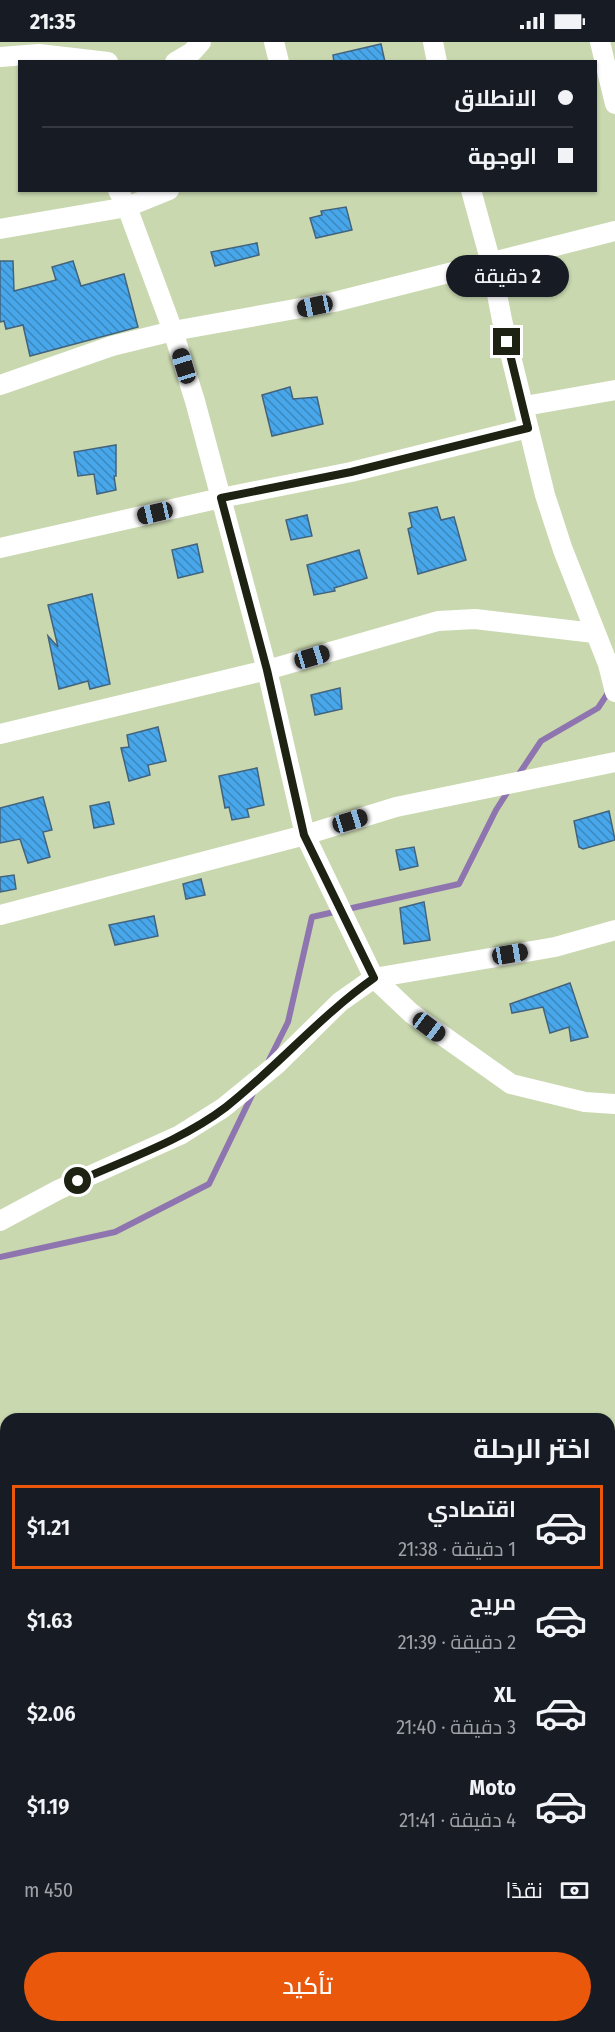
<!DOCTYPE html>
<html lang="ar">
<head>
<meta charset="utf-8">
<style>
	body { margin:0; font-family:"Fira Sans Condensed",Cairo,sans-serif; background:#20242c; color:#f1f3f6; direction:rtl; height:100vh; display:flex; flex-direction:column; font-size:22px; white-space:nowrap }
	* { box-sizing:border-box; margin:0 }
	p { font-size:20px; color:#9ea1a6 }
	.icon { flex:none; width:33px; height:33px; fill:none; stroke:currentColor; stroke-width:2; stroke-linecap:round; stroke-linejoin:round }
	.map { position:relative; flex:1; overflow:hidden; direction:ltr }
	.details { position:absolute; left:0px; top:1371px; width:615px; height:620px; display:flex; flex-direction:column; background:#171b24; border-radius:18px 18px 0 0; box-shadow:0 2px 4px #0004; direction:rtl }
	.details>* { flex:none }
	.top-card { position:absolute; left:18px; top:18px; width:579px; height:132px; border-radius:0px; box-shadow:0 2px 4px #0004; direction:rtl; display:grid; align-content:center; height:132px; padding:0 24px; background:#171b24 }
	.end { position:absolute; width:27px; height:27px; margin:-14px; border:8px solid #1d2213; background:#fff; box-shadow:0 0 0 3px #fff }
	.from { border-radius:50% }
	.bubble { position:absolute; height:42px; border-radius:21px; background:#171b24; box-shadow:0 2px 4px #0004; font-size:20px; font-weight:600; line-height:42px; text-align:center; direction:rtl }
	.car { position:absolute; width:18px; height:36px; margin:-18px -9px; border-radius:8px; box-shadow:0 0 4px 2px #0007; background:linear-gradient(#222 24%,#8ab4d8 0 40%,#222 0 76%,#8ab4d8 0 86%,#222 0) }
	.top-card b { display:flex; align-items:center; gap:21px; height:57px; font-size:22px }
	.top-card b+b { border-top:2px solid #363941 }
	.top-card i { width:15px; height:15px; background:#f1f3f6 }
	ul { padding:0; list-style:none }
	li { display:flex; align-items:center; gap:18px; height:84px; margin:0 12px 9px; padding:0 12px; border:3px solid transparent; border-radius:0px }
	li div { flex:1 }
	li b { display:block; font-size:22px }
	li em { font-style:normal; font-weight:600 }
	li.current { border-color:#ea580c }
	li>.icon { width:54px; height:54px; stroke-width:1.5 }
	h2 { padding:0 24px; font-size:27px; line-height:72px }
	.pay { display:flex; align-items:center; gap:15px; height:66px; padding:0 24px; font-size:22px }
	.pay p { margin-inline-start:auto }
	.action { display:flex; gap:12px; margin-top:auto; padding:12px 24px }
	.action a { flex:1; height:69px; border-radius:36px; background:#ea580c; color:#fff; font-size:24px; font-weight:600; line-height:69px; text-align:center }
	.status { display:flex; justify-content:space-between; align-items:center; height:42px; padding:0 30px; background:#171b24; direction:ltr }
	.status svg { height:16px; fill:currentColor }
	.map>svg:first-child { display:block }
</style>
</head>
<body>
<div class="status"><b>21:35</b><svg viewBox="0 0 49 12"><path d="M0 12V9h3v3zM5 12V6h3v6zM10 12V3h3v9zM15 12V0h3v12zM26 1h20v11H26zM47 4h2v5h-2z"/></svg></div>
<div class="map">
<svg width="615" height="1990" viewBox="0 0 615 1990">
	<defs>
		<pattern id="water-waves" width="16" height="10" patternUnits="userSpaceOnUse" patternTransform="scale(1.5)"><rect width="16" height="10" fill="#bf98f3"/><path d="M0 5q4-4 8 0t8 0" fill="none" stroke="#9b7cc4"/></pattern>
		<pattern id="building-back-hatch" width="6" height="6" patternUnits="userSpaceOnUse" patternTransform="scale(1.5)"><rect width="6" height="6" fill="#48a7eb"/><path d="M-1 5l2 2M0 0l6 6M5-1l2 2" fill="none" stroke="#3b88bd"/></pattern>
	</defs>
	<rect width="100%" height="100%" fill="#c9d8af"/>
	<!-- water -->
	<path fill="url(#water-waves)" stroke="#8e75b0" stroke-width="1.5" d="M0,1724L6,1730V1984H365L379,1990H0Z"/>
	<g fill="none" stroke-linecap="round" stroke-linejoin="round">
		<!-- stream -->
		<g stroke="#8e75b0" stroke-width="6">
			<path d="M517,735L541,699L598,666L610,648"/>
			<path d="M269,1018L288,980L312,875L459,842L496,768L510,746"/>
			<path d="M0,1215L115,1190L209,1142L254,1049"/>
		</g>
	</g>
	<!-- building -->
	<g fill="url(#building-back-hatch)" stroke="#43637d" stroke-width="1.5">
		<path d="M381,2L385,20H334L333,13Z"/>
		<path d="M346,165L352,188L316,196L310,176L322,173L321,169Z"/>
		<path d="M257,201L259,213L215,224L211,210Z"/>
		<path d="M0,219H13L14,249L56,238L52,225L73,219L81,244L124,232L138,285L30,314L23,283L6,287L4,279L0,280Z"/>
		<path d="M290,345L293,357L317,355L323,382L272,394L262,353Z"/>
		<path d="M116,403V434H114L116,448L97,452L94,432L78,434L74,410Z"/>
		<path d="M437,465L441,478L454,475L466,518L418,532L408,487L412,485L409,471Z"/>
		<path d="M307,473L312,494L291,498L286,478Z"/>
		<path d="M197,502L203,530L178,536L172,508Z"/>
		<path d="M359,508L367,536L334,546L335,549L314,553L307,523Z"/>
		<path d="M92,552L110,642L90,647L88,639L59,647L48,594L58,605L48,563Z"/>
		<path d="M340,646L342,667L315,673L311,653Z"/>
		<path d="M158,685L166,719L148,723L150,733L129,739L121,706L129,705L127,693Z"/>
		<path d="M257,726L264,763L247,767L249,775L232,778L229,765L225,766L219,734Z"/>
		<path d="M43,755L52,788L43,790L50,815L28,821L20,797L0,801V766Z"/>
		<path d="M109,760L114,782L94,786L90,764Z"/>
		<path d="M609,769L615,798L583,807L579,805L574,779Z"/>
		<path d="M414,805L418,824L400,828L396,808Z"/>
		<path d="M14,833L16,847L0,850V835Z"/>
		<path d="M201,837L205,853L186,857L183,842Z"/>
		<path d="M424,860L430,898L404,902L400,866Z"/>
		<path d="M154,874L158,894L115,903L109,883Z"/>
		<path d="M570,941L588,995L571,999L569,985L550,991L543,965L512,971L510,962Z"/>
	</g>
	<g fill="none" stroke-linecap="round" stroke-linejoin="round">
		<!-- minor -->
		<g stroke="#fff" stroke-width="20">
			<path d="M274,0L279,20"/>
			<path d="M433,0L437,20"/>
			<path d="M600,0L615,62"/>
			<path d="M0,15L39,12L108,20"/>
			<path d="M175,20L192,10L201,0"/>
			<path d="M118,148L127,165L173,289L195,359L267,628L305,793L374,936L411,971L511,1042L585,1060L615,1062"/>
			<path d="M471,148L491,221L502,278L545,453L563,508L608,622L615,650"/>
			<path d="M0,187L127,165L169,148"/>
			<path d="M0,343L112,304L173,289L334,260L615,189"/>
			<path d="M525,364L615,348"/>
			<path d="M0,506L221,456L351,430L528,386"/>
			<path d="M0,692L267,628L438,579L475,577L594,591"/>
			<path d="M0,873L305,793L396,765L615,720"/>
			<path d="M0,1179L58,1148L180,1093L223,1066L276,1023L340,960L374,936L555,905L615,888"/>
		</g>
	</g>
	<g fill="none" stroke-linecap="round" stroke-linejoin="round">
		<!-- route -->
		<path stroke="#1d2213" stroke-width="8" d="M78,1139C127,1117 183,1098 226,1065C278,1024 320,974 374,936L304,793L267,628L221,456L351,430L528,386L507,300"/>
	</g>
</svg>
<i class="end from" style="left:78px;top:1139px"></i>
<i class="end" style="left:507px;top:300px"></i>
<div class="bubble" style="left:446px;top:213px;width:123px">2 دقيقة</div>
<i class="car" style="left:315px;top:264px;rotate:258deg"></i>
<i class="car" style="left:184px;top:324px;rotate:343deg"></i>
<i class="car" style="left:155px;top:471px;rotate:257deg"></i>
<i class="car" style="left:312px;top:615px;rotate:73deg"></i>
<i class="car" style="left:350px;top:779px;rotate:73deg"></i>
<i class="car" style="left:510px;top:912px;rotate:80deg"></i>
<i class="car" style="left:429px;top:985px;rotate:127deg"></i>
<div class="top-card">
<b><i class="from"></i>الانطلاق</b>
<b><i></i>الوجهة</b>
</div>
<section class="details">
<h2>اختر الرحلة</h2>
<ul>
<li class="current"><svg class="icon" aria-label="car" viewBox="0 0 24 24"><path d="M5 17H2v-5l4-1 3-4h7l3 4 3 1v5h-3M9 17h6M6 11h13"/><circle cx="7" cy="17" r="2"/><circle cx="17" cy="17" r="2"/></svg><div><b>اقتصادي</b><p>1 دقيقة · 21:38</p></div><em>$1.21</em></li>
<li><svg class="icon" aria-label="car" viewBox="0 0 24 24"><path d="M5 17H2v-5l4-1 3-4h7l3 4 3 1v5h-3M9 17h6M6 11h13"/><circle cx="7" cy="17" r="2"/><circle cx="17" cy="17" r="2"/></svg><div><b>مريح</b><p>2 دقيقة · 21:39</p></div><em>$1.63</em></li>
<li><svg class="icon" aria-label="car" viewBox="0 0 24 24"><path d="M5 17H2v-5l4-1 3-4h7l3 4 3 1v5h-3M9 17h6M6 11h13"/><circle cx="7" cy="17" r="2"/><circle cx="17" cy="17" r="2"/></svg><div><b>XL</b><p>3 دقيقة · 21:40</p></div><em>$2.06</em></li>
<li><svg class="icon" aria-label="car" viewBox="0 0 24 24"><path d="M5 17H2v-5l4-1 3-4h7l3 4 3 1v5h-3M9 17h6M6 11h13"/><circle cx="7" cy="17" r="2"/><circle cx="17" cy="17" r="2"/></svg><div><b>Moto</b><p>4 دقيقة · 21:41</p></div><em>$1.19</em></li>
</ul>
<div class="pay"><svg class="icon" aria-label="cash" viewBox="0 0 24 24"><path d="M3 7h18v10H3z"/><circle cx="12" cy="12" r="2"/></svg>نقدًا<p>450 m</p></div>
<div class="action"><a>تأكيد</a></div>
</section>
</div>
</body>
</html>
